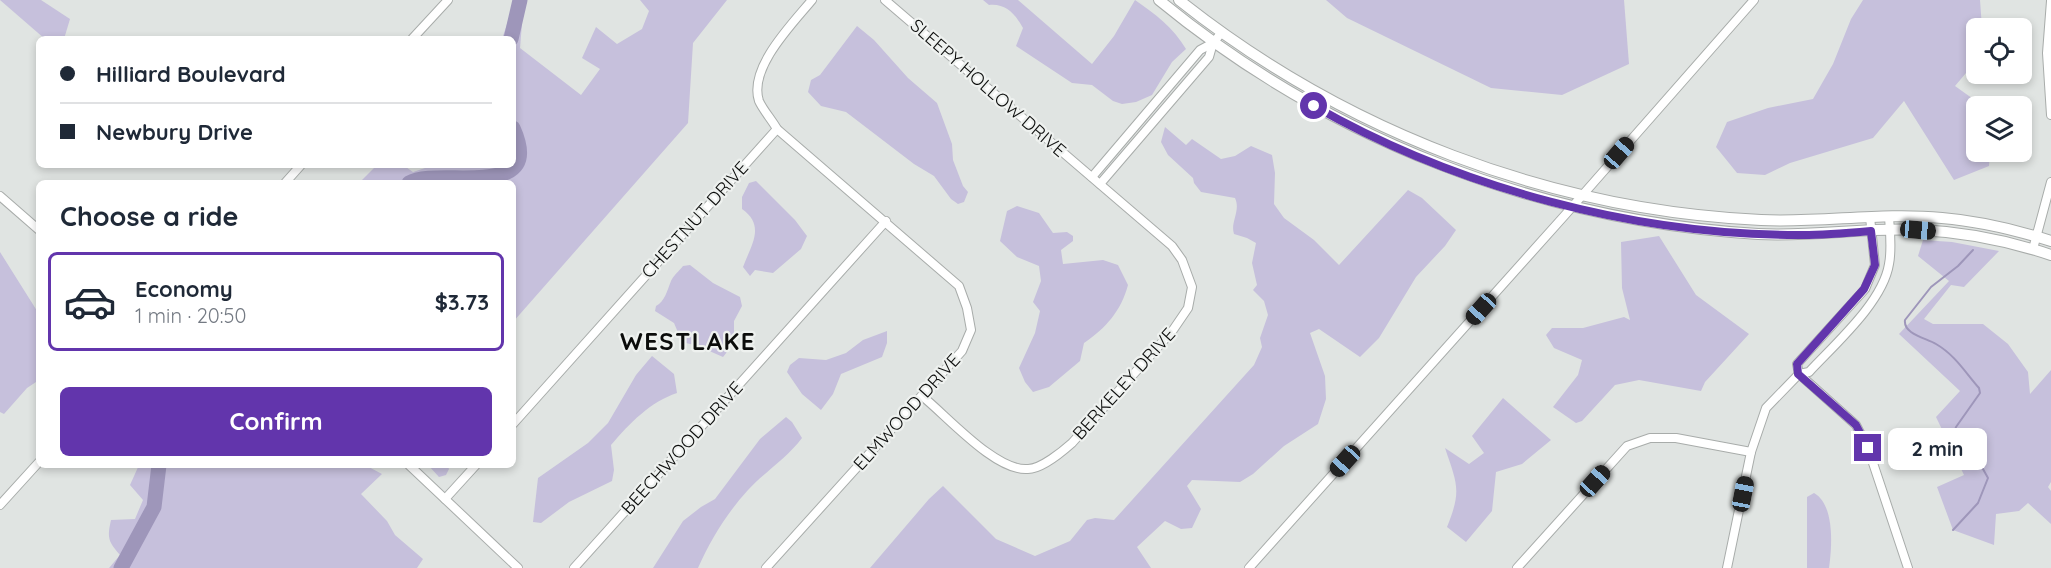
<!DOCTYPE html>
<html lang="en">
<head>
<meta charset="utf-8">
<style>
	body { margin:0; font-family:Quicksand,sans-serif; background:#f6f6f7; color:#1f2937; height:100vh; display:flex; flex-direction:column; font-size:22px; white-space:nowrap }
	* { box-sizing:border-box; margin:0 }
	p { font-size:20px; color:#747a83 }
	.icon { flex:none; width:33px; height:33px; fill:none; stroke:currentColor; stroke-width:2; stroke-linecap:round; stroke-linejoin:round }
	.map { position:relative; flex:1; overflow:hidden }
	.sheet { position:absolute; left:36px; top:180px; width:480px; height:288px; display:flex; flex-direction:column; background:#fff; border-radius:9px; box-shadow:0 3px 9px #0003 }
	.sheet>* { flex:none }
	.top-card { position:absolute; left:36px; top:36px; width:480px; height:132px; border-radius:9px; box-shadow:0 3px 9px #0003; display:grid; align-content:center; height:132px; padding:0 24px; background:#fff }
	.tools { position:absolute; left:1966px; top:18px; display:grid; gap:12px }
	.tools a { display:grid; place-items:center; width:66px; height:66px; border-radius:9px; background:#fff; box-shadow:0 3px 9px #0003; font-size:30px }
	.end { position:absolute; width:27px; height:27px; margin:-14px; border:8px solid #6235ac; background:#fff; box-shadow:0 0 0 3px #fff }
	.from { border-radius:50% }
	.bubble { position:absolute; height:42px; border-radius:9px; background:#fff; box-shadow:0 3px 9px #0003; font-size:20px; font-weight:700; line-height:42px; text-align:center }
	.car { position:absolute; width:18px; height:36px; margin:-18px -9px; border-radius:8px; box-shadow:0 0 4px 2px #0007; background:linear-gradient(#222 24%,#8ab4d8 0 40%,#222 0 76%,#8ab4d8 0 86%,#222 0) }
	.top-card b { display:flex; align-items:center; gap:21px; height:57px; font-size:22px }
	.top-card b+b { border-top:2px solid #e0e1e3 }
	.top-card i { width:15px; height:15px; background:#1f2937 }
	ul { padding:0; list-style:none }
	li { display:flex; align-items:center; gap:18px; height:99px; margin:0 12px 9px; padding:0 12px; border:3px solid #e0e1e3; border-radius:9px }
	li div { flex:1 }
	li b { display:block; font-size:22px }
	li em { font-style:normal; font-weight:700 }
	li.current { border-color:#6235ac }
	li>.icon { width:54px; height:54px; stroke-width:1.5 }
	h2 { padding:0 24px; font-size:27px; line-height:72px }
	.action { display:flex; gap:12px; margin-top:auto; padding:12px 24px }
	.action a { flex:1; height:69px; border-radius:9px; background:#6235ac; color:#fff; font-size:24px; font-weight:700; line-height:69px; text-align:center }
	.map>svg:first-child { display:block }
</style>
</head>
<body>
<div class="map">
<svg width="2051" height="568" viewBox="0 0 2051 568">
	<rect width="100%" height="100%" fill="#e0e4e2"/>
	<!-- green -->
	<g fill="#c6c0dc">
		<path d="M0,0H41L70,19L64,39H45Z"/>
		<path d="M640,0H727L693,43L688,123L513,322V183H363L361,181L377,165H403L413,172L428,167L429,165H513V39H502L510,15L522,24L520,48L581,95L600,69L582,58L596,27L617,44L642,29L649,11Z"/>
		<path d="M983,0H1018L1092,64L1114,36L1135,0C1155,14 1173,27 1186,49L1172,62L1152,95L1136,102L1122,104L1113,101L1092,85L1072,83L1016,46L1023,28C1016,15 1006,3 989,5Z"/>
		<path d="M1326,0H1624L1629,64L1562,95L1491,88L1347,18Z"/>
		<path d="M1863,0H1980L1982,28H1977V60L1955,86L1983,106H1977V152H1990L1989,166L1954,180L1904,101L1873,138L1790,163L1765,175L1737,173L1716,147L1727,122L1768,108L1813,99L1833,64L1851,19Z"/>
		<path d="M857,26L874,40L908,78L937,103L952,144L953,160L963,186L968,192L964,202L958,204L951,199L934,176L914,164L846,112L821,106L808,92L811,80L820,75Z"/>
		<path d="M1165,127L1186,145L1192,139L1221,159L1235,156L1251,146L1272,155L1275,173L1274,204L1284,218L1314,240L1339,265L1408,190L1422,198L1456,230L1445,246L1416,277L1379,338L1360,357L1319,329L1310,333L1325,376L1326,399L1318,424L1284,446L1253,474L1240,482L1192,480L1187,486L1201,509L1192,528L1181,529L1165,521L1137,547L1151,568H870L929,499L943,486L996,539L1035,556L1070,541L1087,520L1095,518L1114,520L1254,365L1262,347L1260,338L1268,315L1264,301L1253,290L1257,285L1252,263L1256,243L1247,238L1234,234C1230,222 1241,211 1235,198L1201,192L1194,183L1193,178L1168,155L1161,142Z"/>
		<path d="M756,181L795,220L807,236L801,249L773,273L755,270L750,276L743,267C751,245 766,226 742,209V197L749,183Z"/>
		<path d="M1017,206L1039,213L1053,233L1067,232L1073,236V241L1061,250L1063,264L1103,260L1118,265L1128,285C1121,311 1106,328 1084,343L1080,361L1049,387L1033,392L1025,382L1019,368L1035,333L1040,311L1033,302L1041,281L1039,266L1017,257L1000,241L1007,211Z"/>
		<path d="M1659,236L1696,295L1749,334L1705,382L1701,391L1639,380L1615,385L1582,421L1576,423L1553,407L1578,375L1582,360L1554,348L1546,335L1552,328H1583L1624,317L1630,320L1622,288L1621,242Z"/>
		<path d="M1923,240L1952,242L1999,251L1964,287L1951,285L1924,319L1933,324H1983L2008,344L2028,372L2030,394L2051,370V482L2048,487L2051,491V524L2028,503L2019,511L1996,514L1994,545L1953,530L1937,487L1964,475L1936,417L1960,391L1899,334L1949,281L1918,256Z"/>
		<path d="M0,252L39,314V380L27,388L4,414L0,412Z"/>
		<path d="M690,265L713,283L740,297L742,306L734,321V343L723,357L698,346L682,342L674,323L655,311L656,306C665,301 667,291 671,281C673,276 679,271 683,266Z"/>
		<path d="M887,331V343L882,357L841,374L833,394L821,410L802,394L787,372L790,365L799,358L826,360L846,353L863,340Z"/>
		<path d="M652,356L674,374L677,393C650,402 630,423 611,445L614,470L612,481L569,502L541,523L533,522L538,478L588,443L608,423L636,375Z"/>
		<path d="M1503,398L1551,440L1522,464L1496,472L1492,511L1466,542L1447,527C1462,490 1457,484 1445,448L1469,464L1484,453L1472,436Z"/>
		<path d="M786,417L792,422L802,438C787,458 766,471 748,490C727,513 711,539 698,568H653L683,521L701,507L715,499L760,439Z"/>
		<path d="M139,465H365L382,474L361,494L387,521L395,535L423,559L417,568H109L120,555C108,541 107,538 111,520L135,519L143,500L130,485Z"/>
		<path d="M428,465H447L449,469L446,475L439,477Z"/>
		<path d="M1814,493C1835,505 1832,547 1829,568H1807V497Z"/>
	</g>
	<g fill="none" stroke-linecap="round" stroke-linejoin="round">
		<!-- stream -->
		<path stroke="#9e96ba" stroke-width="2" d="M1953,530L1978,503L1988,478L1983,469L1952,439L1956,427L1980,393L1979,388C1965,372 1955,355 1936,344C1926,338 1903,334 1905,320L1931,287L1958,266L1973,250"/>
		<!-- river -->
		<g stroke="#9e96ba" stroke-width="15">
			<path d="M511,39L520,0"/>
			<path d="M409,183C438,166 547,203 513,128"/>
			<path d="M121,568L154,507L159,465"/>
		</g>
		<defs>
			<g id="minor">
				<path d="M885,0L1172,246L1182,260L1192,287L1188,308L1173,330L1072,443C1063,451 1041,469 1028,469C996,472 947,416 922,396"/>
				<path d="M2051,1L2047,53L2051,115"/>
				<path d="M412,39L448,0"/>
				<path d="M1092,177L1200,50L1213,43"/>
				<path d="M285,183L301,165"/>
				<path d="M1100,184L1209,57L1213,43L1222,32"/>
				<path d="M0,196L39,230"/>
				<path d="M2033,249L2051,182"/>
				<path d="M1799,374L1856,425L1868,448L1908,568"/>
				<path d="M1799,374L1809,372C1835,344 1883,302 1889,264C1892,249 1890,232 1889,217"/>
				<path d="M1799,374L1797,364L1865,289L1875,265L1870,217"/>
				<path d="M513,424L777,129"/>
				<path d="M409,465L518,568"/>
				<path d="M445,499L476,465"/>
				<path d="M0,505L39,462"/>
				<path d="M574,568L886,221"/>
				<path d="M766,568L962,351L971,330L967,308L959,286L777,129C772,120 763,110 759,101C748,68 793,23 812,0"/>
				<path d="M1249,568L1565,215L1754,0"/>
				<path d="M1517,568L1627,446L1650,438H1676L1751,452"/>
				<path d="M1727,568L1751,452L1766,408L1799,374"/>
			</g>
			<g id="major">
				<path d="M1159,0C1328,139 1539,221 1758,234C1812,237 1866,227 1920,230C1965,232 2009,241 2051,255"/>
				<path d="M1179,0C1345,132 1550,210 1761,220C1821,223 1882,212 1942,218C1979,221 2016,230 2051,241"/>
			</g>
		</defs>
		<!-- minor casing -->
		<use href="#minor" stroke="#a8acaa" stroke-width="10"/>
		<!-- major casing -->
		<use href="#major" stroke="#a8acaa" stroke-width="12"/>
		<!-- minor -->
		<use href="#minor" stroke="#fff" stroke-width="8"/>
		<!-- major -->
		<use href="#major" stroke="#fff" stroke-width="10"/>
	</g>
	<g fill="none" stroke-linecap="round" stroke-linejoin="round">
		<!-- route -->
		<path stroke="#6235ac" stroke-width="8" d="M1314,106C1458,188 1637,236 1803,235C1825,235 1848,233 1871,231L1875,265L1864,289L1797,364L1798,374L1856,425L1868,448"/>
	</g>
	<g text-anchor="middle" stroke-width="4.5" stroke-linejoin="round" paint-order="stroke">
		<!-- street labels -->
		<g font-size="18" fill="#0b0c0b" stroke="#eef1ef">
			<text transform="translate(988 88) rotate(41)" y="6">SLEEPY HOLLOW DRIVE</text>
			<text transform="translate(695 220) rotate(-48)" y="6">CHESTNUT DRIVE</text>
			<text transform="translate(1124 384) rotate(-48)" y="6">BERKELEY DRIVE</text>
			<text transform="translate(907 412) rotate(-48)" y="6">ELMWOOD DRIVE</text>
			<text transform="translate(682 448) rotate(-48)" y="6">BEECHWOOD DRIVE</text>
		</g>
		<!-- district labels -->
		<g font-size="24" font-weight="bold" letter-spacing="1.5" fill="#0b0c0b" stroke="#eef1ef">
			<text x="688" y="350">WESTLAKE</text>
		</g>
	</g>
</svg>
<div class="tools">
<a><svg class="icon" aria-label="locate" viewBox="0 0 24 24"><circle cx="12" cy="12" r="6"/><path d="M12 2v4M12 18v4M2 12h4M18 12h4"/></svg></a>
<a><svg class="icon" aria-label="layers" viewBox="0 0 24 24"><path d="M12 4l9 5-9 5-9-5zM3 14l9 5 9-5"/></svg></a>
</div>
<i class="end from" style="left:1314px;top:106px"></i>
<i class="end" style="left:1868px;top:448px"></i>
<div class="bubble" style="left:1888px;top:428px;width:99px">2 min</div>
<i class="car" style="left:1619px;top:153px;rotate:41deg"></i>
<i class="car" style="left:1918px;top:230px;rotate:95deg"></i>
<i class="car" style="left:1481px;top:309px;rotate:222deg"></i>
<i class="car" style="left:1345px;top:461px;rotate:222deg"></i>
<i class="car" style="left:1595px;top:481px;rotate:42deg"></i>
<i class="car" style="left:1743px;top:494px;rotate:11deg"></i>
<div class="top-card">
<b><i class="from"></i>Hilliard Boulevard</b>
<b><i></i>Newbury Drive</b>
</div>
<section class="sheet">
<h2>Choose a ride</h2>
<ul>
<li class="current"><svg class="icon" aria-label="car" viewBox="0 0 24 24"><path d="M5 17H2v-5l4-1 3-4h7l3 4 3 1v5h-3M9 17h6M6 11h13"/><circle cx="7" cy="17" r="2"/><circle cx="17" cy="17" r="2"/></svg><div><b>Economy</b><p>1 min · 20:50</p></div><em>$3.73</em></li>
</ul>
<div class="action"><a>Confirm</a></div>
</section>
</div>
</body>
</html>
